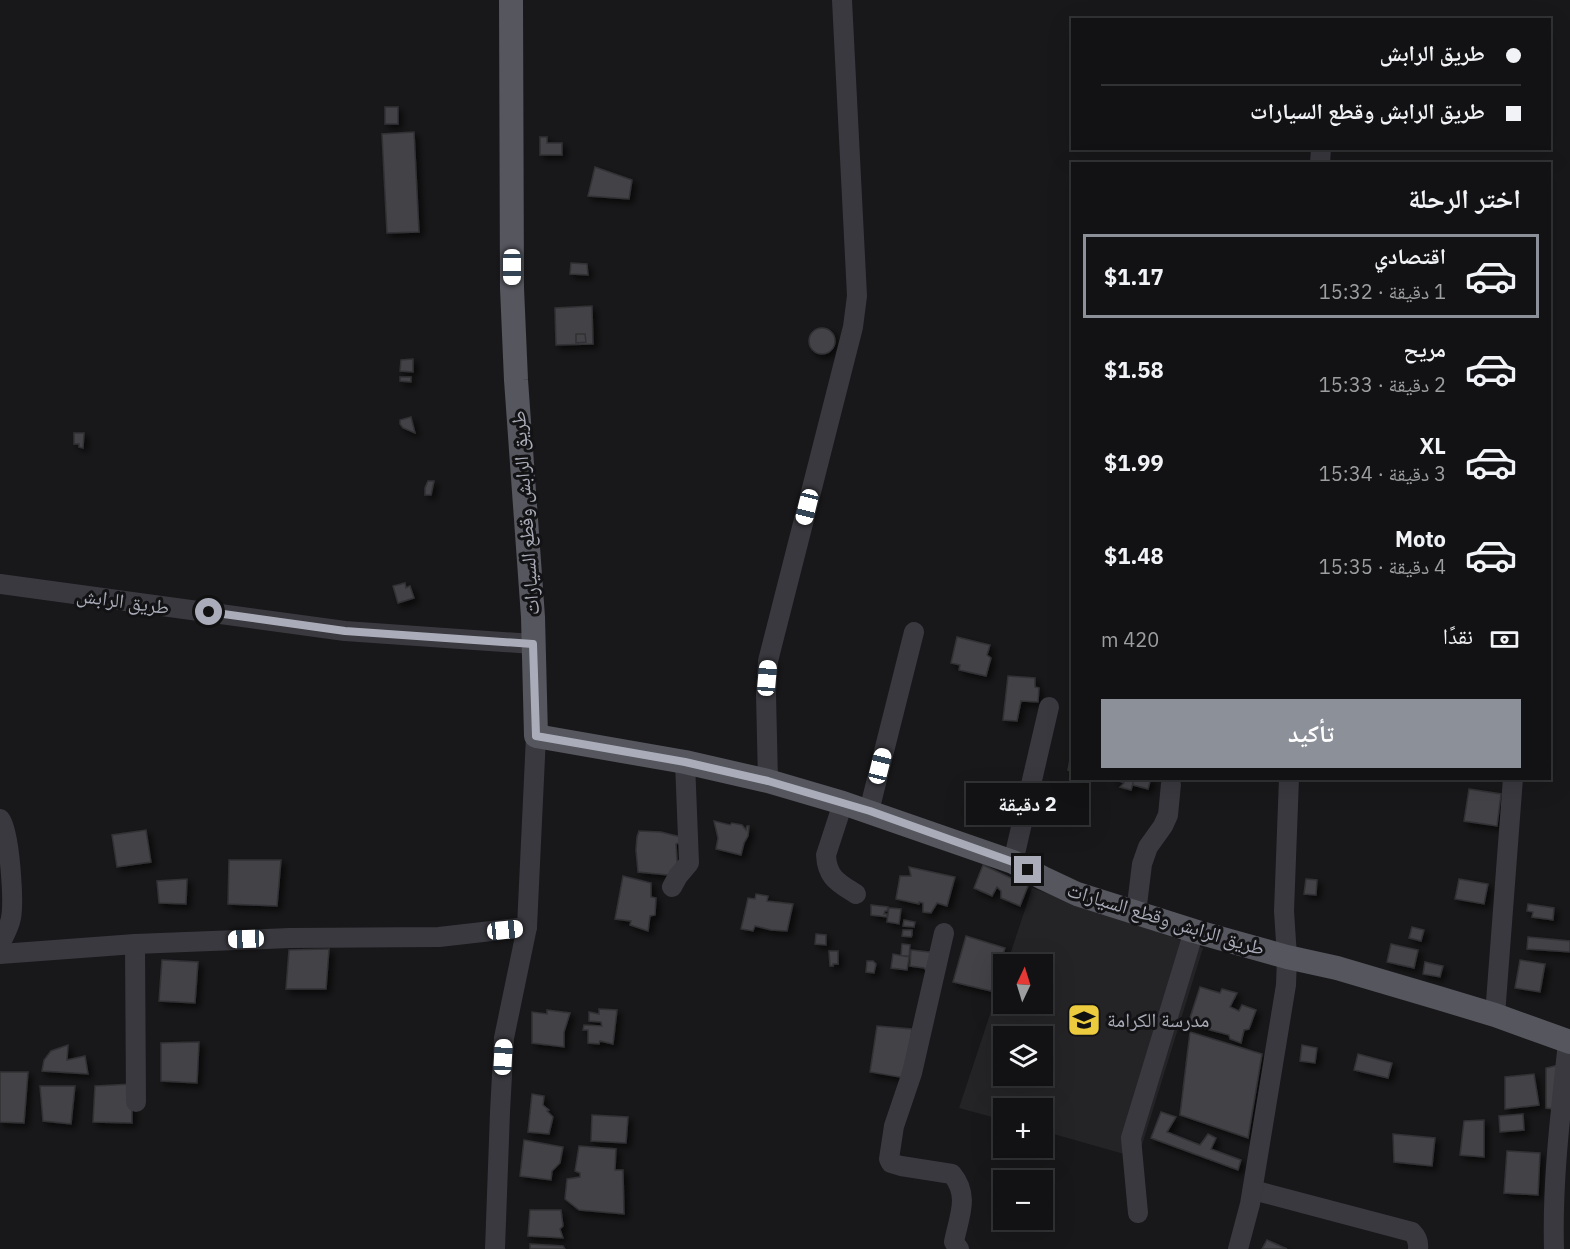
<!DOCTYPE html>
<html lang="ar">
<head>
<meta charset="utf-8">
<style>
	body { margin:0; font-family:"IBM Plex Sans","Noto Naskh Arabic",sans-serif; background:#1f2022; color:#f1f3f6; direction:rtl; height:100vh; display:flex; flex-direction:column; font-size:22px; white-space:nowrap }
	* { box-sizing:border-box; margin:0 }
	p { font-size:20px; color:#9c9ea0 }
	.icon { flex:none; width:33px; height:33px; fill:none; stroke:currentColor; stroke-width:2; stroke-linecap:round; stroke-linejoin:round }
	.map { position:relative; flex:1; overflow:hidden; direction:ltr }
	.sheet { position:absolute; left:1071px; top:162px; width:480px; height:618px; display:flex; flex-direction:column; background:#121214; border-radius:0px; box-shadow:0 6px 24px #0002,0 0 0 2px #313234; direction:rtl }
	.sheet>* { flex:none }
	.hud { position:absolute; left:1071px; top:18px; width:480px; height:132px; border-radius:0px; box-shadow:0 6px 24px #0002,0 0 0 2px #313234; direction:rtl; display:grid; align-content:center; height:132px; padding:0 30px; background:#121214 }
	.needle { width:39px; rotate:4deg }
	.tools { position:absolute; left:993px; top:954px; display:grid; gap:12px }
	.tools a { display:grid; place-items:center; width:60px; height:60px; border-radius:0px; background:#121214; box-shadow:0 6px 24px #0002,0 0 0 2px #313234; font-size:30px }
	.end { position:absolute; width:27px; height:27px; margin:-14px; border:8px solid #aaadb9; background:#111; box-shadow:0 0 0 3px #111 }
	.from { border-radius:50% }
	.bubble { position:absolute; height:42px; border-radius:0px; background:#121214; box-shadow:0 6px 24px #0002,0 0 0 2px #313234; font-size:20px; font-weight:800; line-height:42px; text-align:center; direction:rtl }
	.car { position:absolute; width:18px; height:36px; margin:-18px -9px; border-radius:8px; box-shadow:0 0 4px 2px #0007; background:linear-gradient(#fff 24%,#345 0 40%,#fff 0 76%,#345 0 86%,#fff 0) }
	.hud b { display:flex; align-items:center; gap:21px; height:57px; font-size:22px }
	.hud b+b { border-top:2px solid #313234 }
	.hud i { width:15px; height:15px; background:#f1f3f6 }
	ul { padding:0; list-style:none }
	li { display:flex; align-items:center; gap:18px; height:84px; margin:0 12px 9px; padding:0 18px; border:3px solid transparent; border-radius:0px }
	li div { flex:1 }
	li b { display:block; font-size:22px }
	li em { font-style:normal; font-weight:800 }
	li.selected { border-color:#8c9099 }
	li>.icon { width:54px; height:54px; stroke-width:1.5 }
	h2 { padding:0 30px; font-size:27px; line-height:72px }
	.pay { display:flex; align-items:center; gap:15px; height:66px; padding:0 30px; font-size:22px }
	.pay p { margin-inline-start:auto }
	.cta { display:flex; gap:12px; margin-top:auto; padding:12px 30px }
	.cta a { flex:1; height:69px; border-radius:0px; background:#8c9099; color:#fff; font-size:24px; font-weight:800; line-height:69px; text-align:center }
	.map>svg:first-child { display:block }
</style>
</head>
<body>
<div class="map">
<svg width="1570" height="1249" viewBox="0 0 1570 1249">
	<defs>
		<filter id="shadow"><feDropShadow dx="4" dy="4" stdDeviation="3" flood-color="#0009"/></filter>
	</defs>
	<rect width="100%" height="100%" fill="#18181a"/>
	<!-- built -->
	<path fill="#242427" fill-rule="evenodd" d="M1032,888L1203,948L1138,1158L1043,1131L1042,1108H1004L1003,1120L959,1108L1003,975L1004,1004H1042V964H1007ZM1004,1036H1042V1076H1004Z"/>
	<!-- building -->
	<g fill="#424247" stroke="#323236" stroke-width="1.5" filter="url(#shadow)">
		<rect x="385" y="107" width="13" height="17"/>
		<path d="M414,132L419,232L387,233L382,134Z"/>
		<path d="M540,137H547V143H562V155H540Z"/>
		<path d="M595,167L632,180L629,199L588,196Z"/>
		<path d="M571,263L587,264L588,275L570,274Z"/>
		<path d="M592,306L593,344L556,345L555,308Z"/>
		<circle cx="822" cy="341" r="13"/>
		<path d="M576,334H585L586,342L576,343Z"/>
		<path d="M413,359V372L400,371L401,360Z"/>
		<path d="M400,377H411V382L400,381Z"/>
		<path d="M411,417L415,433L403,428L400,424V420Z"/>
		<path d="M74,433H84L83,448L79,447V444H74Z"/>
		<path d="M428,481H434L431,495H425V488Z"/>
		<path d="M405,583L406,588L410,586L414,598L398,603L393,586Z"/>
		<path d="M957,637L990,645L987,655L991,658L986,676L959,670L960,665L951,663Z"/>
		<path d="M1008,676L1035,678V687L1039,688L1038,702L1021,701L1017,721L1003,720Z"/>
		<path d="M1072,749V772L1068,770Z"/>
		<path d="M1114,778H1151L1148,789L1114,780Z"/>
		<path d="M1124,779L1134,780L1131,790L1120,787L1124,783Z"/>
		<path d="M1469,789L1501,794L1497,826L1464,821Z"/>
		<path d="M714,821L730,825L732,823L742,825L746,830L747,826H749L748,836L744,843L741,855L716,849L718,838Z"/>
		<path d="M146,830L151,862L117,867L112,835Z"/>
		<path d="M639,831L661,832L689,839L676,844L678,876L638,872L636,850L637,837Z"/>
		<path d="M229,860H281L277,906L228,904Z"/>
		<path d="M983,865L1028,886L1020,906L1001,898V891L997,887L992,896L974,888Z"/>
		<path d="M909,867L955,877L947,906L937,903L931,913L923,912V903L919,902V904L896,899L900,876H911Z"/>
		<path d="M623,876L651,883V897L656,898L655,915L650,916L648,931L630,925L631,921L615,919Z"/>
		<path d="M187,879L186,904L159,903L157,881Z"/>
		<path d="M1306,879L1317,880L1316,895L1304,894Z"/>
		<path d="M1459,879L1488,884L1484,904L1455,899Z"/>
		<path d="M756,894L768,896L767,901L793,904L787,931L771,930L755,926L753,931L741,929L748,898L755,899Z"/>
		<path d="M1528,904L1554,908L1553,920L1532,917L1533,912L1527,911Z"/>
		<path d="M871,905L888,907L887,911H885L884,914H887V917L871,915Z"/>
		<path d="M889,908L901,909L899,924L887,922Z"/>
		<path d="M904,920L915,922L914,927L903,926Z"/>
		<path d="M1412,927L1424,930L1421,941L1409,938Z"/>
		<path d="M903,930H912V935L911,937L902,936Z"/>
		<path d="M816,934L826,935V945L815,944Z"/>
		<path d="M966,936L1005,948L991,991L953,982Z"/>
		<path d="M1528,937L1570,941V952L1527,949Z"/>
		<path d="M902,944L910,945L909,956H901Z"/>
		<path d="M1391,944L1418,950L1414,968L1387,962Z"/>
		<path d="M329,949L326,989H286L289,950Z"/>
		<path d="M911,950L929,952L935,950L929,973L924,968L910,966Z"/>
		<path d="M829,951H838V964H833V966H830Z"/>
		<path d="M893,954L909,957L907,970L891,968Z"/>
		<path d="M162,960L198,962L195,1003L159,1001Z"/>
		<path d="M1520,960L1545,964L1540,992L1515,988Z"/>
		<path d="M867,961H873L876,964L874,973L866,972Z"/>
		<path d="M1425,962L1443,966L1440,977L1423,974Z"/>
		<path d="M1200,987L1220,993L1222,989L1237,993L1230,1007L1239,1011L1242,1005L1256,1010L1249,1029L1244,1030L1241,1043L1230,1039L1229,1035L1188,1024Z"/>
		<path d="M599,1009L617,1010L613,1044L600,1041L599,1044L588,1043V1030H583L584,1025L602,1026L601,1022L589,1021V1012L599,1014Z"/>
		<path d="M547,1010L570,1013L564,1032V1047L532,1043V1012L547,1014Z"/>
		<path d="M877,1026L912,1029L905,1078L870,1072Z"/>
		<path d="M1190,1032L1262,1054L1248,1138L1180,1115Z"/>
		<path d="M199,1042L197,1083L161,1081V1043Z"/>
		<path d="M68,1045L67,1060L85,1056L88,1074L42,1071L44,1060L51,1051Z"/>
		<path d="M1302,1045L1317,1048L1315,1063L1300,1061Z"/>
		<path d="M1358,1054L1392,1063L1388,1078L1354,1070Z"/>
		<path d="M1559,1065L1563,1110L1546,1108V1068Z"/>
		<path d="M0,1072H28L24,1123L0,1122Z"/>
		<path d="M1534,1074L1539,1105L1505,1109V1077Z"/>
		<path d="M132,1084V1123L93,1122L95,1086Z"/>
		<path d="M40,1086H75L71,1124L43,1121Z"/>
		<path d="M532,1094L544,1096L543,1105L549,1110L547,1111L553,1117L549,1134L528,1132Z"/>
		<path d="M1161,1112L1176,1117L1167,1132L1200,1145L1208,1134L1216,1138L1211,1149L1241,1160L1238,1170L1151,1138Z"/>
		<path d="M1523,1114L1524,1130L1500,1132L1499,1116Z"/>
		<path d="M592,1115L628,1117L626,1143L591,1141Z"/>
		<path d="M1484,1120V1157L1460,1155L1464,1121Z"/>
		<path d="M1393,1134L1435,1138L1432,1166L1394,1162Z"/>
		<path d="M524,1140L563,1147L560,1163L552,1171L551,1180L520,1176Z"/>
		<path d="M579,1146L616,1149L615,1170H623L624,1214L579,1210L565,1199L567,1179L580,1177V1173L575,1171Z"/>
		<path d="M1507,1151L1540,1153L1538,1195L1504,1193Z"/>
		<path d="M530,1210H561L563,1226L560,1229L563,1238L528,1236Z"/>
		<path d="M1267,1240L1287,1249H1262Z"/>
		<path d="M530,1244L563,1246L565,1249H530Z"/>
	</g>
	<g fill="none" stroke-linecap="round" stroke-linejoin="round">
		<!-- minor -->
		<g stroke="#39393f" stroke-width="20">
			<path d="M1320,164L1321,148"/>
			<path d="M0,584L345,631L533,644"/>
			<path d="M768,781L766,694L768,661L853,327L857,296L842,0"/>
			<path d="M843,803L826,855C827,878 839,883 856,894"/>
			<path d="M869,811L914,632"/>
			<path d="M0,819C10,831 14,902 11,918C9,928 4,936 0,944"/>
			<path d="M1013,862L1049,707"/>
			<path d="M672,887L678,876L689,863L685,762"/>
			<path d="M1136,913L1142,864L1148,847L1163,826L1168,815L1171,784"/>
			<path d="M944,933L912,1073L894,1126L889,1159L891,1163L901,1166L952,1174C970,1196 959,1216 954,1242L959,1249"/>
			<path d="M135,944L136,1102"/>
			<path d="M0,954L135,944L290,938L439,937L527,927L536,736"/>
			<path d="M1495,1015L1513,778"/>
			<path d="M1253,1190L1412,1232C1417,1237 1419,1242 1418,1249"/>
			<path d="M1138,1213L1131,1138L1194,931"/>
			<path d="M495,1249L500,1112L504,1038L527,927"/>
			<path d="M1238,1249L1250,1204L1286,985L1287,957L1284,911L1289,778"/>
			<path d="M1554,1249C1552,1180 1561,1110 1568,1042"/>
		</g>
		<!-- major -->
		<path stroke="#55565e" stroke-width="24" d="M511,0L512,288L516,380L533,617L536,736L685,762L768,781L843,803L1013,862L1043,878L1077,894L1194,931L1287,957L1337,968L1442,999L1495,1015L1570,1042"/>
	</g>
	<g fill="none" stroke-linecap="round" stroke-linejoin="round">
		<!-- route -->
		<path stroke="#aaadb9" stroke-width="8" d="M209,612L345,631L533,644L536,736L685,762L768,781L870,811L1013,862L1028,870"/>
	</g>
	<!-- icons -->
	<defs>
		<symbol id="school-square" viewBox="-11 -11 22 22"><rect x="-9" y="-9" width="18" height="18" rx="4" fill="#eccc3e" stroke="#131315"/><path d="M0-5L7-2L0 1L-7-2ZM-4 1L0 2.5L4 1V4Q0 6-4 4Z" fill="#111"/></symbol>
	</defs>
	<g fill-rule="evenodd">
		<use href="#school-square" x="1065" y="1001" width="38" height="38"/>
	</g>
	<g text-anchor="middle" stroke-width="6" stroke-linejoin="round" paint-order="stroke">
		<!-- street labels -->
		<g font-size="20" fill="#aaadb9" stroke="#131315">
			<text transform="translate(525 513) rotate(-94)" y="7">طريق الرابش وقطع السيارات</text>
			<text transform="translate(123 601) rotate(8)" y="7">طريق الرابش</text>
			<text transform="translate(1166 919) rotate(17)" y="7">طريق الرابش وقطع السيارات</text>
		</g>
		<!-- poi labels -->
		<g font-size="20" fill="#aaadb9" stroke="#131315" text-anchor="start">
			<text x="1107" y="1027">مدرسة الكرامة</text>
		</g>
	</g>
</svg>
<div class="tools">
<a><svg class="needle" viewBox="-14 -14 28 28"><path d="M0-13l5 13h-10z" fill="#e53935"/><path d="M0 13l5-13h-10z" fill="#9c9ea0"/></svg></a>
<a><svg class="icon" aria-label="layers" viewBox="0 0 24 24"><path d="M12 4l9 5-9 5-9-5zM3 14l9 5 9-5"/></svg></a>
<a>+</a>
<a>−</a>
</div>
<i class="end from" style="left:209px;top:612px"></i>
<i class="end" style="left:1028px;top:870px"></i>
<div class="bubble" style="left:966px;top:783px;width:123px">2 دقيقة</div>
<i class="car" style="left:512px;top:267px;rotate:180deg"></i>
<i class="car" style="left:807px;top:507px;rotate:194deg"></i>
<i class="car" style="left:767px;top:678px;rotate:5deg"></i>
<i class="car" style="left:880px;top:766px;rotate:14deg"></i>
<i class="car" style="left:505px;top:930px;rotate:84deg"></i>
<i class="car" style="left:246px;top:939px;rotate:268deg"></i>
<i class="car" style="left:503px;top:1057px;rotate:3deg"></i>
<div class="hud">
<b><i class="from"></i>طريق الرابش</b>
<b><i></i>طريق الرابش وقطع السيارات</b>
</div>
<section class="sheet">
<h2>اختر الرحلة</h2>
<ul>
<li class="selected"><svg class="icon" aria-label="car" viewBox="0 0 24 24"><path d="M5 17H2v-5l4-1 3-4h7l3 4 3 1v5h-3M9 17h6M6 11h13"/><circle cx="7" cy="17" r="2"/><circle cx="17" cy="17" r="2"/></svg><div><b>اقتصادي</b><p>1 دقيقة · 15:32</p></div><em>$1.17</em></li>
<li><svg class="icon" aria-label="car" viewBox="0 0 24 24"><path d="M5 17H2v-5l4-1 3-4h7l3 4 3 1v5h-3M9 17h6M6 11h13"/><circle cx="7" cy="17" r="2"/><circle cx="17" cy="17" r="2"/></svg><div><b>مريح</b><p>2 دقيقة · 15:33</p></div><em>$1.58</em></li>
<li><svg class="icon" aria-label="car" viewBox="0 0 24 24"><path d="M5 17H2v-5l4-1 3-4h7l3 4 3 1v5h-3M9 17h6M6 11h13"/><circle cx="7" cy="17" r="2"/><circle cx="17" cy="17" r="2"/></svg><div><b>XL</b><p>3 دقيقة · 15:34</p></div><em>$1.99</em></li>
<li><svg class="icon" aria-label="car" viewBox="0 0 24 24"><path d="M5 17H2v-5l4-1 3-4h7l3 4 3 1v5h-3M9 17h6M6 11h13"/><circle cx="7" cy="17" r="2"/><circle cx="17" cy="17" r="2"/></svg><div><b>Moto</b><p>4 دقيقة · 15:35</p></div><em>$1.48</em></li>
</ul>
<div class="pay"><svg class="icon" aria-label="cash" viewBox="0 0 24 24"><path d="M3 7h18v10H3z"/><circle cx="12" cy="12" r="2"/></svg>نقدًا<p>420 m</p></div>
<div class="cta"><a>تأكيد</a></div>
</section>
</div>
</body>
</html>
